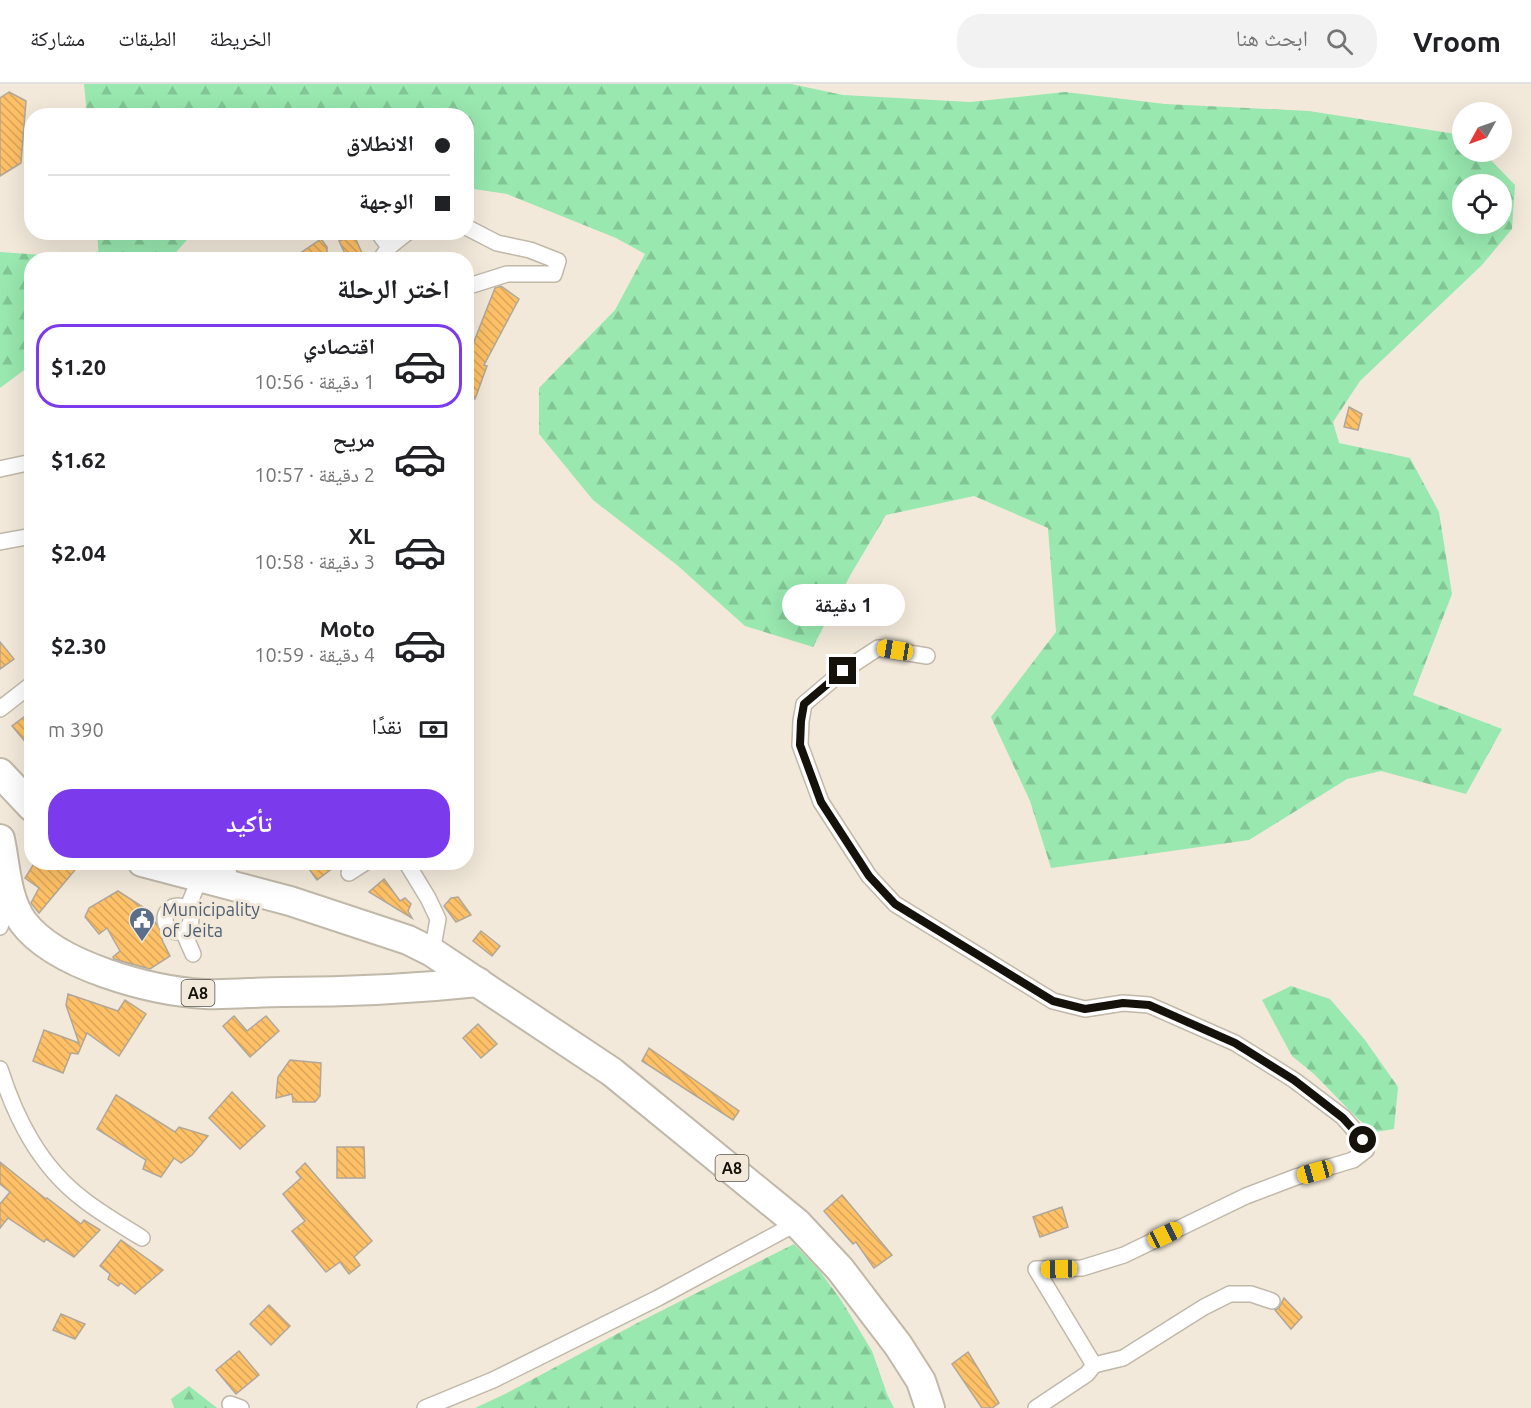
<!DOCTYPE html>
<html lang="ar">
<head>
<meta charset="utf-8">
<style>
	body { margin:0; font-family:Ubuntu,"Noto Naskh Arabic",sans-serif; background:#f2f2f2; color:#202124; direction:rtl; height:100vh; display:flex; flex-direction:column; font-size:22px; white-space:nowrap }
	* { box-sizing:border-box; margin:0 }
	p { font-size:20px; color:#757577 }
	.icon { flex:none; width:33px; height:33px; fill:none; stroke:currentColor; stroke-width:2; stroke-linecap:round; stroke-linejoin:round }
	.map { position:relative; flex:1; overflow:hidden; direction:ltr }
	.side { position:absolute; left:24px; top:168px; width:450px; height:618px; display:flex; flex-direction:column; background:#fff; border-radius:24px; box-shadow:0 6px 24px #0002; direction:rtl }
	.side>* { flex:none }
	.banner { position:absolute; left:24px; top:24px; width:450px; height:132px; border-radius:24px; box-shadow:0 6px 24px #0002; direction:rtl; display:grid; align-content:center; height:132px; padding:0 24px; background:#fff }
	.needle { width:39px; rotate:230deg }
	.controls { position:absolute; left:1452px; top:18px; display:grid; gap:12px }
	.controls a { display:grid; place-items:center; width:60px; height:60px; border-radius:50%; background:#fff; box-shadow:0 6px 24px #0002; font-size:30px }
	.end { position:absolute; width:27px; height:27px; margin:-14px; border:8px solid #15120c; background:#fff; box-shadow:0 0 0 3px #fff }
	.from { border-radius:50% }
	.bubble { position:absolute; height:42px; border-radius:21px; background:#fff; box-shadow:0 6px 24px #0002; font-size:20px; font-weight:700; line-height:42px; text-align:center; direction:rtl }
	.car { position:absolute; width:18px; height:36px; margin:-18px -9px; border-radius:8px; box-shadow:0 0 4px 2px #0007; background:linear-gradient(#f5c518 24%,#345 0 40%,#f5c518 0 76%,#345 0 86%,#f5c518 0) }
	.banner b { display:flex; align-items:center; gap:21px; height:57px; font-size:22px }
	.banner b+b { border-top:2px solid #e0e0e0 }
	.banner i { width:15px; height:15px; background:#202124 }
	ul { padding:0; list-style:none }
	li { display:flex; align-items:center; gap:18px; height:84px; margin:0 12px 9px; padding:0 12px; border:3px solid transparent; border-radius:24px }
	li div { flex:1 }
	li b { display:block; font-size:22px }
	li em { font-style:normal; font-weight:700 }
	li.on { border-color:#7c3aed }
	li>.icon { width:54px; height:54px; stroke-width:1.5 }
	h2 { padding:0 24px; font-size:27px; line-height:72px }
	.pay { display:flex; align-items:center; gap:15px; height:66px; padding:0 24px; font-size:22px }
	.pay p { margin-inline-start:auto }
	.action { display:flex; gap:12px; margin-top:auto; padding:12px 24px }
	.action a { flex:1; height:69px; border-radius:24px; background:#7c3aed; color:#fff; font-size:24px; font-weight:700; line-height:69px; text-align:center }
	header { display:flex; align-items:center; gap:36px; box-sizing:border-box; height:84px; padding:0 30px; background:#fff; border-bottom:2px solid #e0e0e0 }
	header strong { font-size:28px }
	nav { display:flex; gap:33px; margin-inline-start:auto; font-size:21px }
	.search { width:420px; height:54px; background:#f2f2f2; display:flex; align-items:center; gap:15px; box-sizing:border-box; padding:0 21px; border-radius:24px; color:#757577; font-size:22px }
	.map>svg:first-child { display:block }
</style>
</head>
<body>
<header>
<strong>Vroom</strong>
<div class="search"><svg class="icon" aria-label="search" viewBox="0 0 24 24"><circle cx="10" cy="10" r="6"/><path d="M15 15l6 6"/></svg>ابحث هنا</div>
<nav><a>الخريطة</a><a>الطبقات</a><a>مشاركة</a></nav>
</header>
<div class="map">
<svg width="1531" height="1324" viewBox="0 0 1531 1324">
	<defs>
		<pattern id="forest-firs" width="22" height="20" patternUnits="userSpaceOnUse" patternTransform="scale(1.5)"><rect width="22" height="20" fill="#98e8af"/><path d="M5 1l3.5 6h-7zM16 11l3.5 6h-7z" fill="#82c695"/></pattern>
		<pattern id="building-back-hatch" width="6" height="6" patternUnits="userSpaceOnUse" patternTransform="scale(1.5)"><rect width="6" height="6" fill="#fec167"/><path d="M-1 5l2 2M0 0l6 6M5-1l2 2" fill="none" stroke="#d9a558"/></pattern>
	</defs>
	<rect width="100%" height="100%" fill="#f2e9da"/>
	<!-- forest -->
	<g fill="url(#forest-firs)" fill-rule="evenodd">
		<path d="M84,0H791L843,11L970,18L1065,8L1165,20L1309,27L1462,51V68H1483L1515,101L1512,145L1482,181L1360,297L1333,338L1339,359L1410,374L1439,428L1452,510L1413,611L1502,645L1466,710L1381,687L1347,695L1249,756L1051,784L1030,717L991,633L1056,548L1048,444L974,412L886,431L851,490L813,563L745,542L677,481L593,416L539,350V304L615,226L645,170L616,154L507,110L467,104L466,32L87,31ZM1462,100H1502V140H1462Z"/>
		<path d="M97,149H193L170,175L32,176L31,281L0,304V168L99,175Z"/>
		<path d="M1291,902L1330,915L1365,956L1398,1003L1394,1045L1375,1048L1358,1035L1314,990L1292,972L1262,916Z"/>
		<path d="M794,1160L819,1186L841,1216L872,1267L887,1310L894,1324H475L505,1310L643,1236Z"/>
		<path d="M189,1302L217,1324H174L171,1315Z"/>
	</g>
	<!-- building -->
	<g fill="url(#building-back-hatch)" stroke="#b1a799" stroke-width="1.5">
		<path d="M9,8L26,17L21,79L0,92V14Z"/>
		<path d="M354,151L365,176H348L339,157Z"/>
		<path d="M321,155L327,163V176H290Z"/>
		<path d="M501,202L519,215L484,281L487,282L475,315L466,310V288L475,255L495,204Z"/>
		<path d="M1349,323L1362,330L1358,346L1344,343Z"/>
		<path d="M0,558L14,575L0,585Z"/>
		<path d="M32,627V666L12,642Z"/>
		<path d="M35,778H64L75,786L39,829L31,819L39,804L25,794Z"/>
		<path d="M304,778H341L317,796Z"/>
		<path d="M384,795L400,817L405,814L411,820L408,827L412,834L369,808Z"/>
		<path d="M118,807L146,825L164,851L162,856L170,872L150,885L114,875L113,873L120,867L107,844L99,850L85,833L89,824Z"/>
		<path d="M458,813L471,831L456,838L444,822L451,814Z"/>
		<path d="M481,847L500,862L492,872L473,857Z"/>
		<path d="M68,910L118,927L125,916L146,930L119,972L87,949L78,970L71,969L63,989L33,977L44,946L79,959L66,921Z"/>
		<path d="M234,932L247,947L266,932L279,947L250,973L223,942Z"/>
		<path d="M478,940L497,960L481,974L463,954Z"/>
		<path d="M649,964L739,1027L733,1036L642,977Z"/>
		<path d="M290,976L321,979L320,1012L315,1018H293L292,1010L276,1014L278,993Z"/>
		<path d="M232,1008L265,1042L240,1065L209,1034Z"/>
		<path d="M116,1011L175,1048L179,1043L208,1052L192,1071L181,1079L174,1074L161,1093L143,1085L146,1076L97,1045Z"/>
		<path d="M337,1063H364L365,1094H337Z"/>
		<path d="M0,1078L46,1115L47,1114L81,1140L84,1136L100,1146L74,1173L46,1155L44,1158L8,1134L0,1144V1120L10,1108L0,1100Z"/>
		<path d="M305,1079L372,1157L354,1173L360,1181L349,1190L340,1178L326,1188L292,1147L305,1137L283,1110L301,1094L296,1088Z"/>
		<path d="M842,1111L892,1171L874,1184L856,1158L853,1160L824,1127Z"/>
		<path d="M1062,1123L1068,1143L1040,1153L1033,1133Z"/>
		<path d="M121,1156L163,1186L135,1210L121,1199L118,1202L108,1195L110,1190L100,1182Z"/>
		<path d="M1284,1214L1302,1233L1291,1245L1275,1226L1279,1224Z"/>
		<path d="M269,1221L290,1242L271,1261L250,1240Z"/>
		<path d="M61,1230L85,1240L75,1255L53,1246Z"/>
		<path d="M239,1267L259,1291L236,1310L216,1286Z"/>
		<path d="M968,1268L999,1319L992,1324H982L952,1280Z"/>
	</g>
	<g fill="none" stroke-linecap="round" stroke-linejoin="round">
		<defs>
			<g id="street">
				<path d="M466,143L497,159L530,166L558,177L554,190H507L466,203"/>
				<path d="M378,148L389,163L408,148"/>
				<path d="M380,176L389,163"/>
				<path d="M0,385L32,378"/>
				<path d="M0,458L32,452"/>
				<path d="M927,572L878,564L843,587L804,620L801,637L800,661L821,718L869,792L895,820L1053,917L1085,925L1123,919L1149,921L1235,959L1294,996L1343,1033L1363,1056L1366,1066L1353,1076L1296,1093L1246,1112L1124,1171L1082,1184L1036,1185L1094,1281L1087,1290L1036,1324"/>
				<path d="M0,625L32,600"/>
				<path d="M228,778L229,802"/>
				<path d="M406,778L428,814L438,835L432,868"/>
				<path d="M349,789L366,778"/>
				<circle cx="178" cy="835" r="13"/>
				<path d="M187,825L200,794"/>
				<path d="M0,843L9,816"/>
				<path d="M183,847L193,870"/>
				<path d="M0,985C16,1035 40,1083 84,1116C102,1130 123,1142 142,1154"/>
				<path d="M1094,1281L1123,1274L1204,1223L1230,1210H1251L1272,1217"/>
				<path d="M230,1320L241,1324"/>
				<path d="M425,1324L493,1296L658,1214L797,1139"/>
			</g>
			<g id="highway">
				<path d="M0,689L32,723"/>
				<path d="M0,755C6,783 6,814 23,838C56,882 151,907 205,910C230,911 257,908 282,908C348,908 413,905 478,898"/>
				<path d="M142,778L290,817L408,856L432,868L612,988L797,1139L840,1185L898,1261L921,1297L930,1324"/>
			</g>
		</defs>
		<!-- street casing -->
		<use href="#street" stroke="#c0b8a9" stroke-width="18"/>
		<!-- highway casing -->
		<use href="#highway" stroke="#c0b8a9" stroke-width="32"/>
		<!-- street -->
		<use href="#street" stroke="#fff" stroke-width="15"/>
		<!-- highway -->
		<use href="#highway" stroke="#fff" stroke-width="28"/>
	</g>
	<g fill="none" stroke-linecap="round" stroke-linejoin="round">
		<!-- route -->
		<path stroke="#15120c" stroke-width="8" d="M843,587L804,620L801,637L800,661L821,718L869,792L895,820L1053,917L1085,925L1123,919L1149,921L1235,959L1294,996L1343,1034L1363,1056"/>
	</g>
	<!-- icons -->
	<defs>
		<symbol id="civic-pin" viewBox="-11 -11 22 30"><path d="M0 17L-7.5 6A9.5 9.5 0 1 1 7.5 6Z" fill="#5c6f8a" stroke="#f2e9da"/><path d="M-.6-6.5H3V-4.5H.6V-3L4-1V1h2V6H-6V1h2V-1L-.6-3ZM-1.2 2.5V6h2.4V2.5Z" fill="#fff"/></symbol>
	</defs>
	<g fill-rule="evenodd">
		<use href="#civic-pin" x="127" y="821" width="30" height="40"/>
	</g>
	<g text-anchor="middle" stroke-width="6" stroke-linejoin="round" paint-order="stroke">
		<!-- shield labels -->
		<g fill="#f2e9da" stroke="#57524a" stroke-width="1.5">
			<rect x="181.5" y="896" width="33" height="26" rx="4.5"/>
			<rect x="715.5" y="1071" width="33" height="26" rx="4.5"/>
		</g>
		<g font-size="16" font-weight="bold" fill="#15120c">
			<text x="198" y="915">A8</text>
			<text x="732" y="1090">A8</text>
		</g>
		<!-- service labels -->
		<g font-size="18" fill="#4e5e75" stroke="#f2e9da" text-anchor="start">
			<text x="162" y="832">Municipality<tspan x="162" dy="21">of Jeita</tspan></text>
		</g>
	</g>
</svg>
<div class="controls">
<a><svg class="needle" viewBox="-14 -14 28 28"><path d="M0-13l5 13h-10z" fill="#e53935"/><path d="M0 13l5-13h-10z" fill="#757577"/></svg></a>
<a><svg class="icon" aria-label="locate" viewBox="0 0 24 24"><circle cx="12" cy="12" r="6"/><path d="M12 2v4M12 18v4M2 12h4M18 12h4"/></svg></a>
</div>
<i class="end from" style="left:1363px;top:1056px"></i>
<i class="end" style="left:843px;top:587px"></i>
<div class="bubble" style="left:782px;top:500px;width:123px">1 دقيقة</div>
<i class="car" style="left:895px;top:566px;rotate:279deg"></i>
<i class="car" style="left:1315px;top:1088px;rotate:254deg"></i>
<i class="car" style="left:1165px;top:1151px;rotate:64deg"></i>
<i class="car" style="left:1059px;top:1185px;rotate:269deg"></i>
<div class="banner">
<b><i class="from"></i>الانطلاق</b>
<b><i></i>الوجهة</b>
</div>
<section class="side">
<h2>اختر الرحلة</h2>
<ul>
<li class="on"><svg class="icon" aria-label="car" viewBox="0 0 24 24"><path d="M5 17H2v-5l4-1 3-4h7l3 4 3 1v5h-3M9 17h6M6 11h13"/><circle cx="7" cy="17" r="2"/><circle cx="17" cy="17" r="2"/></svg><div><b>اقتصادي</b><p>1 دقيقة · 10:56</p></div><em>$1.20</em></li>
<li><svg class="icon" aria-label="car" viewBox="0 0 24 24"><path d="M5 17H2v-5l4-1 3-4h7l3 4 3 1v5h-3M9 17h6M6 11h13"/><circle cx="7" cy="17" r="2"/><circle cx="17" cy="17" r="2"/></svg><div><b>مريح</b><p>2 دقيقة · 10:57</p></div><em>$1.62</em></li>
<li><svg class="icon" aria-label="car" viewBox="0 0 24 24"><path d="M5 17H2v-5l4-1 3-4h7l3 4 3 1v5h-3M9 17h6M6 11h13"/><circle cx="7" cy="17" r="2"/><circle cx="17" cy="17" r="2"/></svg><div><b>XL</b><p>3 دقيقة · 10:58</p></div><em>$2.04</em></li>
<li><svg class="icon" aria-label="car" viewBox="0 0 24 24"><path d="M5 17H2v-5l4-1 3-4h7l3 4 3 1v5h-3M9 17h6M6 11h13"/><circle cx="7" cy="17" r="2"/><circle cx="17" cy="17" r="2"/></svg><div><b>Moto</b><p>4 دقيقة · 10:59</p></div><em>$2.30</em></li>
</ul>
<div class="pay"><svg class="icon" aria-label="cash" viewBox="0 0 24 24"><path d="M3 7h18v10H3z"/><circle cx="12" cy="12" r="2"/></svg>نقدًا<p>390 m</p></div>
<div class="action"><a>تأكيد</a></div>
</section>
</div>
</body>
</html>
